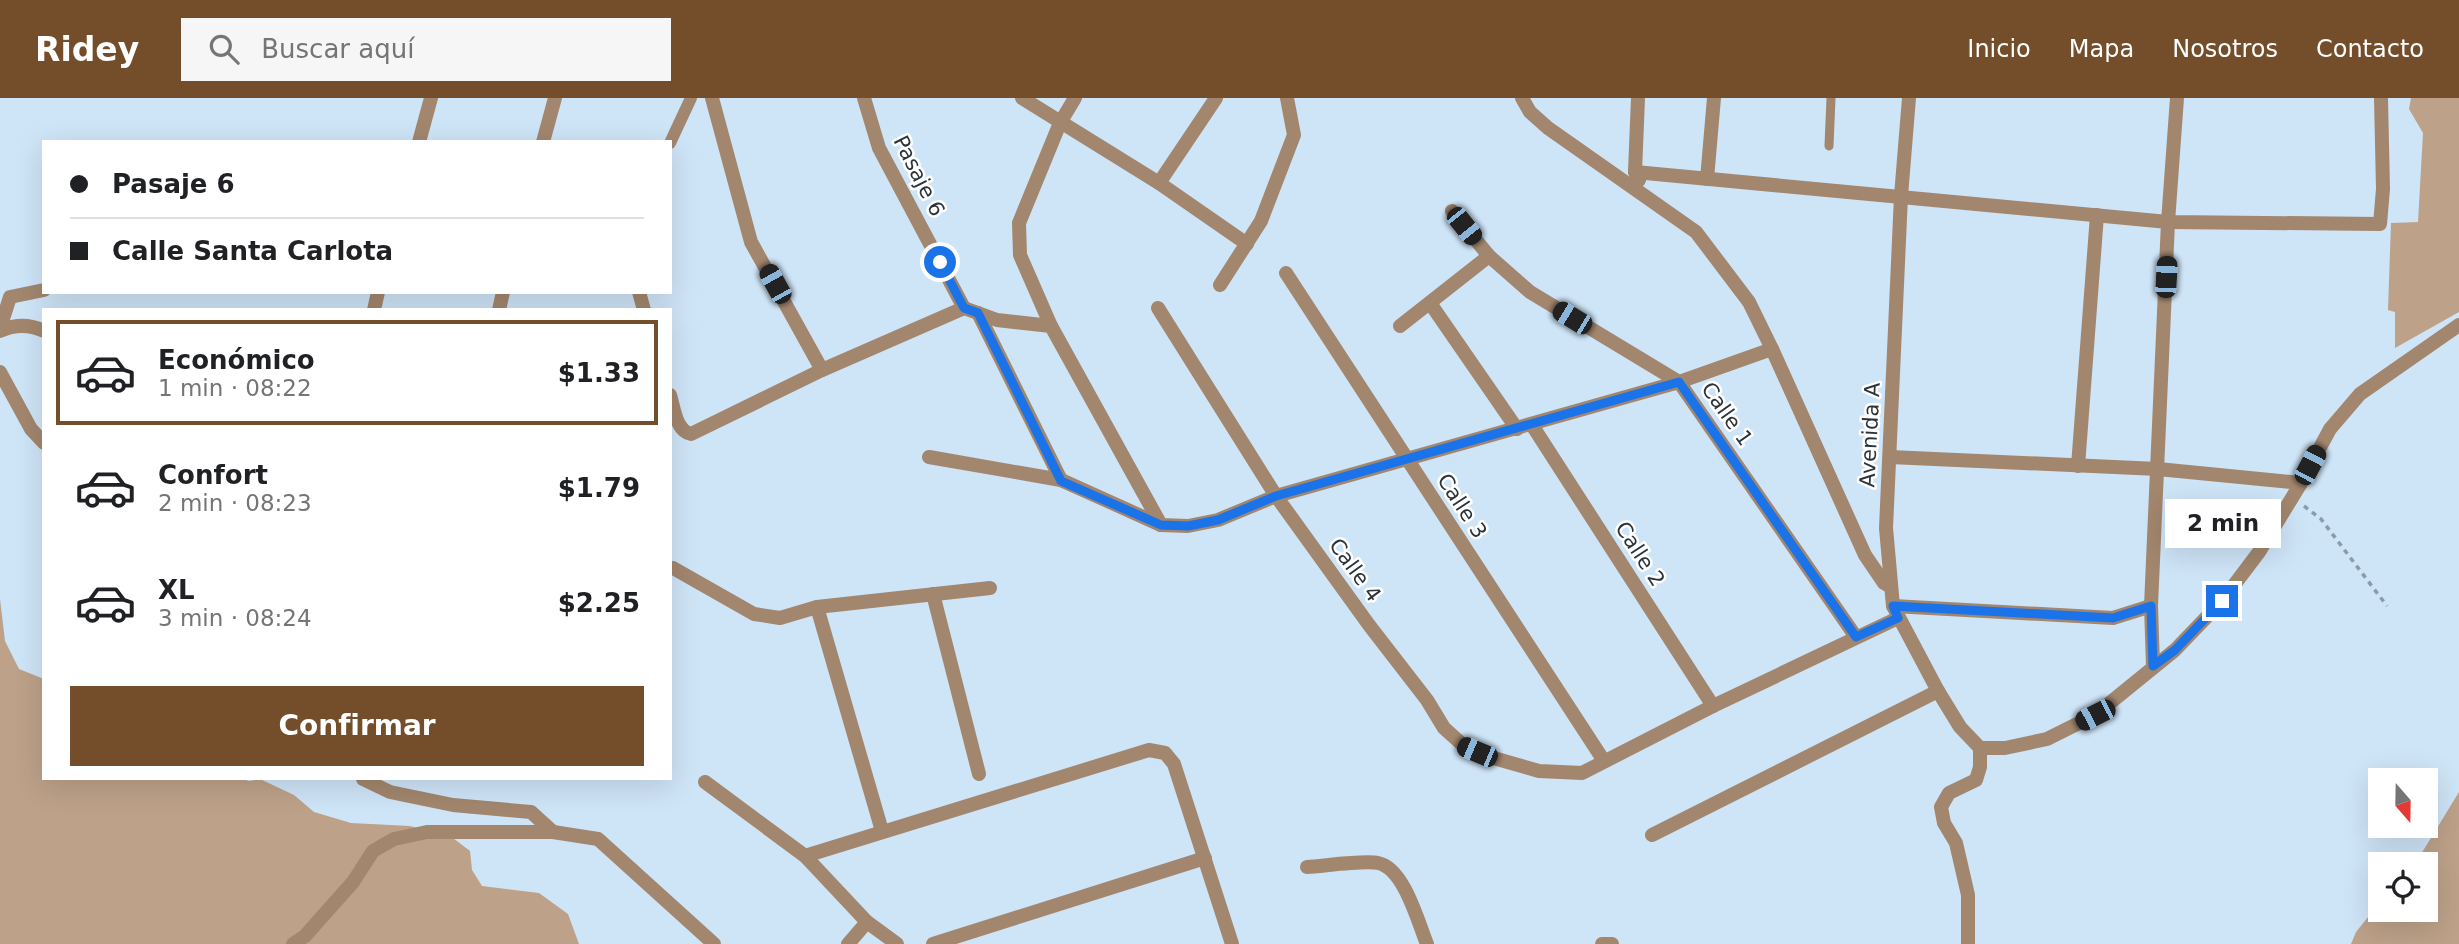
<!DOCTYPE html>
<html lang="es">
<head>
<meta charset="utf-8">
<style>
	body { margin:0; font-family:"DejaVu Sans",sans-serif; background:#f6f6f6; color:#202124; height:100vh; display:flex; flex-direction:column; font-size:26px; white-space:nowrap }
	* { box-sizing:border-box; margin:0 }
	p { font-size:23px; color:#757577 }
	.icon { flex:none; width:38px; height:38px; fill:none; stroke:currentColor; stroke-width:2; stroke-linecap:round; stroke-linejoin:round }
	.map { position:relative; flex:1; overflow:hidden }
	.details { position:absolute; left:42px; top:210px; width:630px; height:472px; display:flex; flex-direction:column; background:#fff; border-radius:0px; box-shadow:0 7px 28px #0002 }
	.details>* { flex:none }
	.hud { position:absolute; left:42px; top:42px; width:630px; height:154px; border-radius:0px; box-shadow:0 7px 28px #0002; display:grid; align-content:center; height:154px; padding:0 28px; background:#fff }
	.needle { width:46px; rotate:160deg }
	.tools { position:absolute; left:2368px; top:670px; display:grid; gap:14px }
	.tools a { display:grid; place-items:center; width:70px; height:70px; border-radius:0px; background:#fff; box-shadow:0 7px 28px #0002; font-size:35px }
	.end { position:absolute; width:32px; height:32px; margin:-16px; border:9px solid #1a73e8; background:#fff; box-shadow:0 0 0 4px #fff }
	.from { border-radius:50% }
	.bubble { position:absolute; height:49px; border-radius:0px; background:#fff; box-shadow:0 7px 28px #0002; font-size:23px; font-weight:700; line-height:49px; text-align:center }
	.car { position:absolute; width:21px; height:42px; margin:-21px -10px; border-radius:9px; box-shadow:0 0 5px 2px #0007; background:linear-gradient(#222 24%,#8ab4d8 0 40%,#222 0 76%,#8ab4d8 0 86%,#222 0) }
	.hud b { display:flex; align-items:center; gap:24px; height:66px; font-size:26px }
	.hud b+b { border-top:2px solid #e0e0e0 }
	.hud i { width:18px; height:18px; background:#202124 }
	ul { padding:12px 0 0; list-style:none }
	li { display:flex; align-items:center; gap:21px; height:105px; margin:0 14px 10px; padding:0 14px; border:4px solid transparent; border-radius:0px }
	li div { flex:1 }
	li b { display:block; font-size:26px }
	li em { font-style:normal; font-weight:700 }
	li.active { border-color:#744e2b }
	li>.icon { width:63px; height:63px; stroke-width:1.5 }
	.cta { display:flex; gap:14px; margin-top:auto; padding:14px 28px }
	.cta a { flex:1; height:80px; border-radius:0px; background:#744e2b; color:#fff; font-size:28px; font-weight:700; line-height:80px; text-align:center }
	header { display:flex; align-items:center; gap:42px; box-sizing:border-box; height:98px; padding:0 35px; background:#744e2b; color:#fff }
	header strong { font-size:33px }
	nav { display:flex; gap:38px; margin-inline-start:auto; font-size:24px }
	.search { width:490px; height:63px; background:#f6f6f6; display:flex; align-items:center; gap:18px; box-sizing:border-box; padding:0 24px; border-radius:0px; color:#757577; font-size:26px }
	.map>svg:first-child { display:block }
</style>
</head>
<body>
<header>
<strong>Ridey</strong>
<div class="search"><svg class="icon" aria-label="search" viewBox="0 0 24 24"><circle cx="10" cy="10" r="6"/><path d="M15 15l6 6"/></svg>Buscar aquí</div>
<nav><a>Inicio</a><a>Mapa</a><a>Nosotros</a><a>Contacto</a></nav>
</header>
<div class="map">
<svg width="2459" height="846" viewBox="0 0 2459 846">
	<rect width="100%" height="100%" fill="#cee4f7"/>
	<!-- forest -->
	<g fill="#bda189">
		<path d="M2411,0H2459V214L2395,250V214L2388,212L2391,125L2418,124L2423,35L2409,11Z"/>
		<path d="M0,501L5,543L19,571L44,581V681H243L249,683L260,681L294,697L314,714L351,725L410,728L453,740L470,753L472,772L482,788L539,795L568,816L579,846H0Z"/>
		<path d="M2459,694V846H2351L2356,834L2380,804V812H2426V766H2415Z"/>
	</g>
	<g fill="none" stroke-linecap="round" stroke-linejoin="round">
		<!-- path -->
		<path stroke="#8a9ba9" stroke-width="3.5" stroke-dasharray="5 5" stroke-linecap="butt" d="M2304,408L2321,421L2387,508"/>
		<!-- service -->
		<path stroke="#a2866e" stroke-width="9" d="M1829,48L1831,0"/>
		<!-- pedestrian -->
		<path stroke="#a2866e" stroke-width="12" d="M670,45L691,0"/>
		<!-- minor -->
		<g stroke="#a2866e" stroke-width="14">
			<path d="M712,0L751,144L822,272"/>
			<path d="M864,0L879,50L964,210"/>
			<path d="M1022,0L1159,85L1247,146"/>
			<path d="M1522,0L1530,14L1548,30L1696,134L1749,204L1772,251L1865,457L1884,485L1891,489"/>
			<path d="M1638,0L1635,74L1639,82"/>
			<path d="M1909,0L1901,98L1886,430L1893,508L1938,593L1960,629L1980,650"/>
			<path d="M419,44L431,0"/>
			<path d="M543,44L555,0"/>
			<path d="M1635,74L2168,124L2380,126L2383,91L2381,0"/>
			<path d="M1707,81L1714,0"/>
			<path d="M1159,85L1216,0"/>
			<path d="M1452,113L1489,158L1530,194L1679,284L1856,539"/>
			<path d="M1286,175L1604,663"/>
			<path d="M1220,187L1261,123L1294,37L1287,0"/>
			<path d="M639,194L644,212"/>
			<path d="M1430,205L1517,331"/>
			<path d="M1158,210L1276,398L1369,527L1427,602L1444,630L1464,648L1490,659L1539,673L1582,675L1713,608L1898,520"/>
			<path d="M374,212L378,194"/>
			<path d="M499,212L503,194"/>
			<path d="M978,215L1061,382"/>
			<path d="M1051,228L1020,157L1019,125L1060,25L1075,0"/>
			<path d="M1400,228L1489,158"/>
			<path d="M0,230L10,199L44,192"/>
			<path d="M0,233C15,226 29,226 44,233"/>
			<path d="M0,274L31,331L44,345"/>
			<path d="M670,297C674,310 676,333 691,336L822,272L964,210L997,222L1051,228L1161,427"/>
			<path d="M1532,327L1713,608"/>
			<path d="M929,359L1061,382L1161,427L1188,428L1218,422L1276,398L1679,284L1772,251"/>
			<path d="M1890,359L2158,371L2301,385"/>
			<path d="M2078,368L2097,117"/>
			<path d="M673,470L754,516L780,520L817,509L990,490"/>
			<path d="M933,496L979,676"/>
			<path d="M1893,508L2113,520L2151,508"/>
			<path d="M817,509L882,733"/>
			<path d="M2153,568L2151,508L2168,124L2177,0"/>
			<path d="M1980,650H2005L2047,641L2095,617L2175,552L2222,503L2259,454L2301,385L2330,331L2360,296L2459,227"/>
			<path d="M363,681L390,694L453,707L531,714L553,734"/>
			<path d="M705,684L805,758L867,824L897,846"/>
			<path d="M1652,737L1938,593"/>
			<path d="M805,758L1149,652L1165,655L1174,666L1232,846"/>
			<path d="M1307,769C1324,768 1364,762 1378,765C1404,770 1418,824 1427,846"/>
			<path d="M293,846L305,838L353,784L373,753L394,741L427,734H553L598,741L714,846"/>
			<path d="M848,846L867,824"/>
			<path d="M933,846L1205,760"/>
			<path d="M1968,846V797L1956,745L1944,725L1941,709L1949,695L1976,682L1980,669V650"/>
		</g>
		<!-- tertiary -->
		<path stroke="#a2866e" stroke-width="14" d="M1602,846H1612"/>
	</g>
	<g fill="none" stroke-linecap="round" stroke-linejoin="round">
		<!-- route -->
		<path stroke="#1a73e8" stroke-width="9" d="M940,164L964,210L978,215L1061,383L1161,427L1188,428L1218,422L1276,398L1679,284L1856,539L1898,520L1893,508L2113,520L2151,508L2153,568L2175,552L2222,503"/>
	</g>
	<g text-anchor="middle" stroke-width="5" stroke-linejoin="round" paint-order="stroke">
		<!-- street labels -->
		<g font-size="21" fill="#2a333a" stroke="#fff">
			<text transform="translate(919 78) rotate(63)" y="7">Pasaje 6</text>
			<text transform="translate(1727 316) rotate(55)" y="7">Calle 1</text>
			<text transform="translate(1870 337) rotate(-87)" y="7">Avenida A</text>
			<text transform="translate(1462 408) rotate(57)" y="7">Calle 3</text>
			<text transform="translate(1640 456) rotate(57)" y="7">Calle 2</text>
			<text transform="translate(1355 472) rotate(54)" y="7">Calle 4</text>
		</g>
	</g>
</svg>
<div class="tools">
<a><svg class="needle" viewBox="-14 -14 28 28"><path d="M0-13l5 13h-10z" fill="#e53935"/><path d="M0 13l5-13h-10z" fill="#757577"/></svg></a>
<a><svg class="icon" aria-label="locate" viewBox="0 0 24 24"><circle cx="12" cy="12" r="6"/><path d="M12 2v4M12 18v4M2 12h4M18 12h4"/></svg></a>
</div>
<i class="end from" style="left:940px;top:164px"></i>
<i class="end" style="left:2222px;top:503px"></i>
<div class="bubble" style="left:2165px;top:401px;width:116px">2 min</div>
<i class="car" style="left:1464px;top:128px;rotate:141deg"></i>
<i class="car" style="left:2166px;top:179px;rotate:3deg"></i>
<i class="car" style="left:775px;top:186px;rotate:331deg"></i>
<i class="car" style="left:1572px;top:220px;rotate:301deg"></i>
<i class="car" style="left:2310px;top:367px;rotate:28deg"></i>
<i class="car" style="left:2095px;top:617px;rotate:243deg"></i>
<i class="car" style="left:1477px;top:654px;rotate:293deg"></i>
<div class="hud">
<b><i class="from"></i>Pasaje 6</b>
<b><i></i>Calle Santa Carlota</b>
</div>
<section class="details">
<ul>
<li class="active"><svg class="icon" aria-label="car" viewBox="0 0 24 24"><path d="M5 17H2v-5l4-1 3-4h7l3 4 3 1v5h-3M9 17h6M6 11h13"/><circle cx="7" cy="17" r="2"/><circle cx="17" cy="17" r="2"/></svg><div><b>Económico</b><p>1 min · 08:22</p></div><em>$1.33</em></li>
<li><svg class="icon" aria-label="car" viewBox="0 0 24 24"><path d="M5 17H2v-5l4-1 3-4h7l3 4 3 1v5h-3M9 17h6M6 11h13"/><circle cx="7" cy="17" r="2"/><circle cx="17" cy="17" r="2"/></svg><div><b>Confort</b><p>2 min · 08:23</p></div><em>$1.79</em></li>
<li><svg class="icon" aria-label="car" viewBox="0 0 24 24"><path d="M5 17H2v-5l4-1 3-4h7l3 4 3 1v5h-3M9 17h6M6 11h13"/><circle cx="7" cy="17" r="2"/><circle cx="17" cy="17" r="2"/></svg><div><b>XL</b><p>3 min · 08:24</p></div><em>$2.25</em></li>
</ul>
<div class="cta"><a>Confirmar</a></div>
</section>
</div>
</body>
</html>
